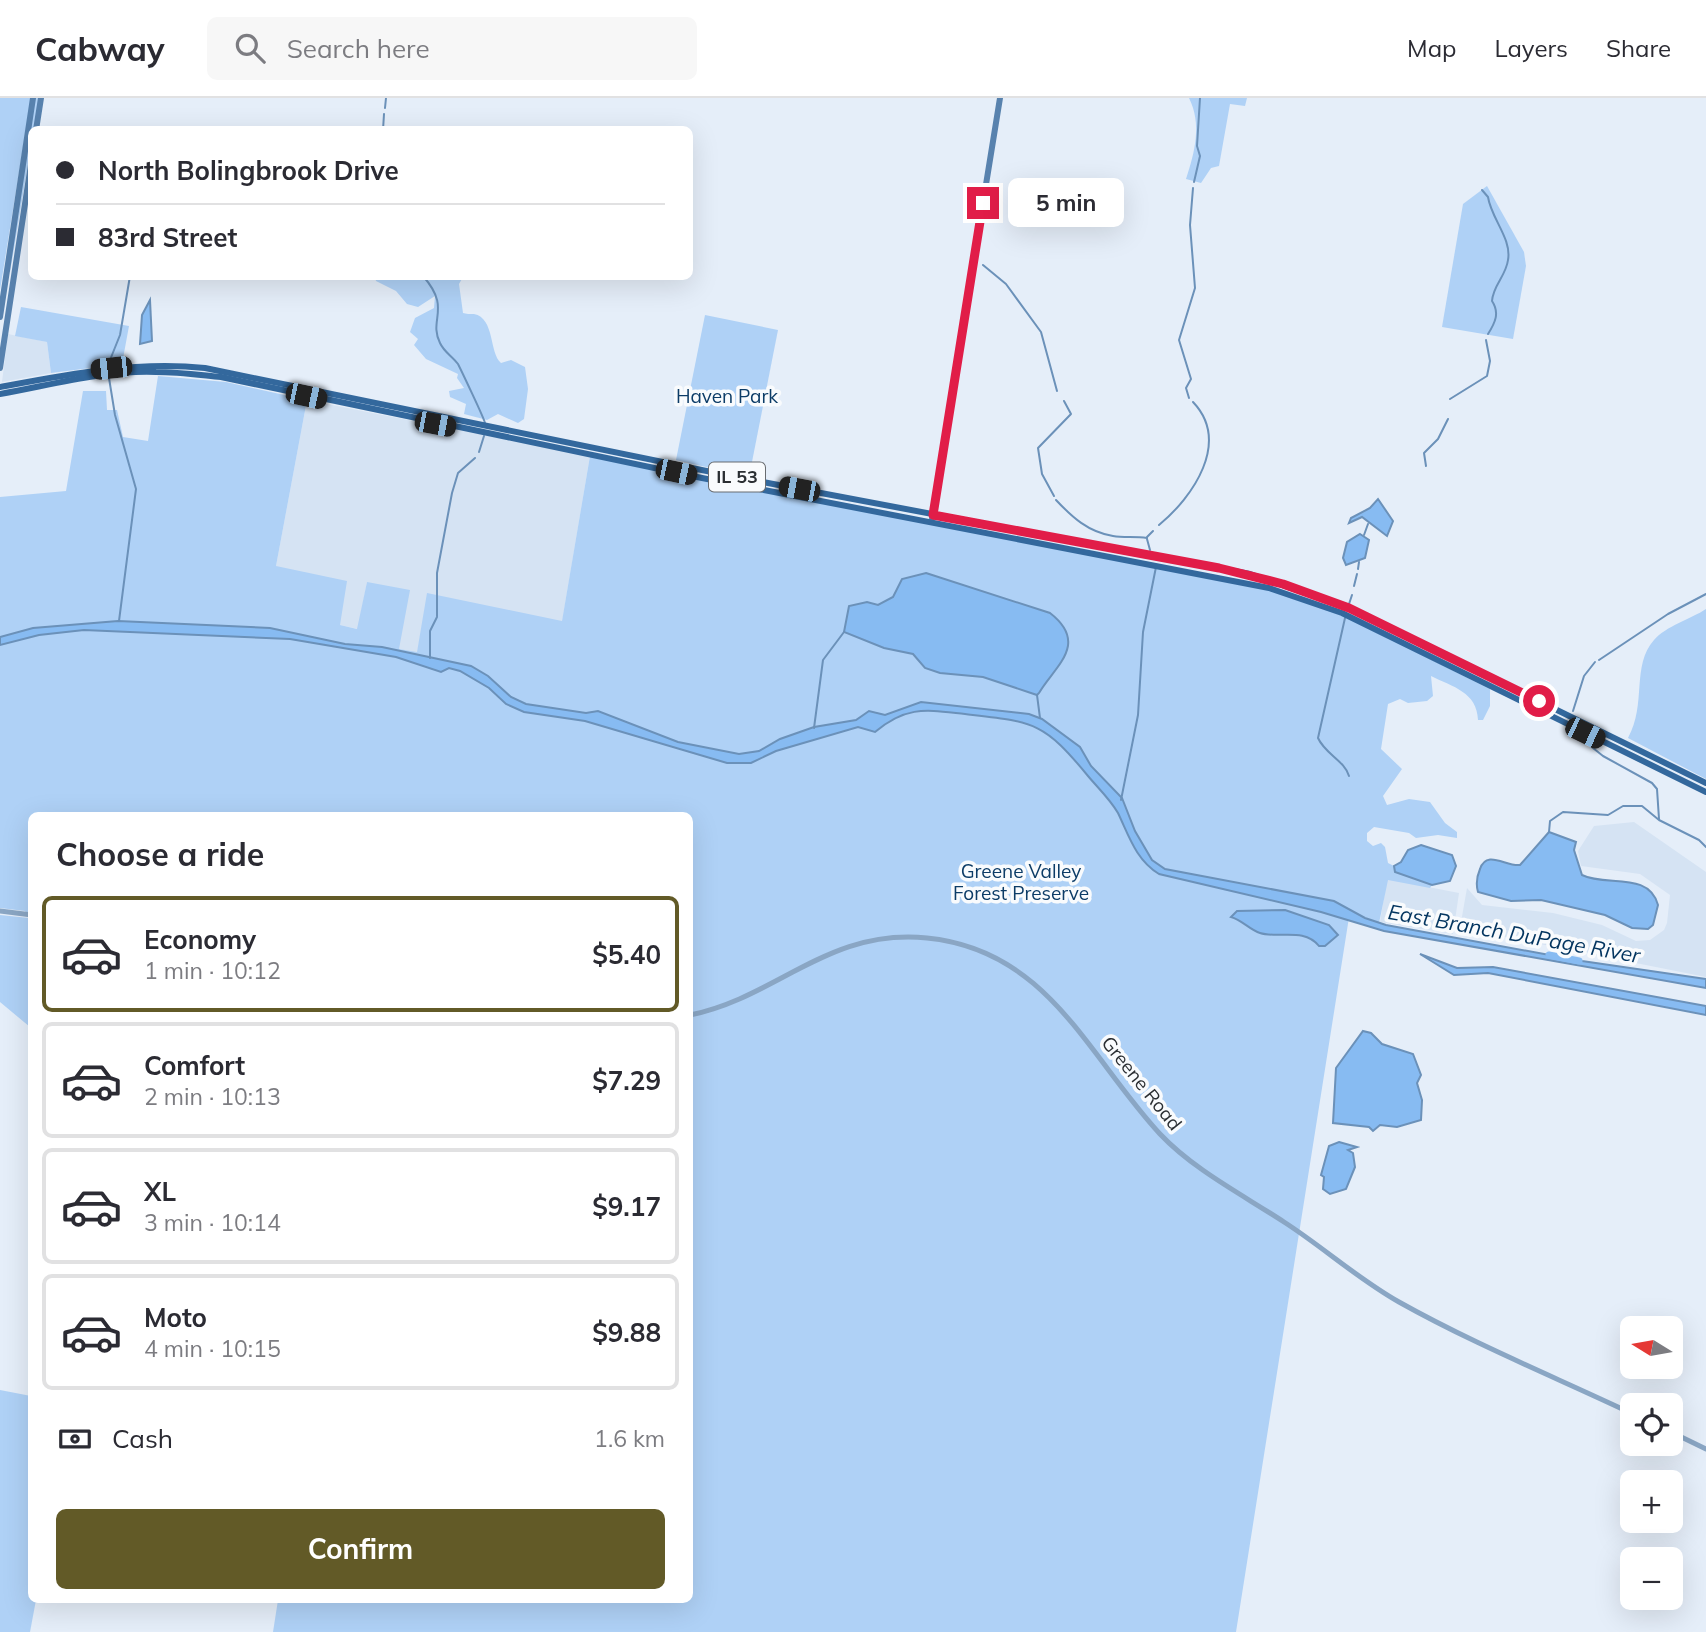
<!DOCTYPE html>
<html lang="en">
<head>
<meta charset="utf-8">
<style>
	body { margin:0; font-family:Mulish,sans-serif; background:#f7f7f7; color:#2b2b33; height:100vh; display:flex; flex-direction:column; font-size:26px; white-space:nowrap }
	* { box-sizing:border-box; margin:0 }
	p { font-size:23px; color:#7c7c81 }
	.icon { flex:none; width:38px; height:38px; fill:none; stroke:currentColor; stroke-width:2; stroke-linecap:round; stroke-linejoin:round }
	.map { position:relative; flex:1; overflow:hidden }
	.details { position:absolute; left:28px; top:714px; width:665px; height:791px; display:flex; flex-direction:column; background:#fff; border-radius:10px; box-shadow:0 7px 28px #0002 }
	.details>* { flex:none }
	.top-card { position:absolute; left:28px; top:28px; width:665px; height:154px; border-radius:10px; box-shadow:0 7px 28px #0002; display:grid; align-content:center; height:154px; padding:0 28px; background:#fff }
	.needle { width:46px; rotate:281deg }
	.fabs { position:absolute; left:1620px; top:1218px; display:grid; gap:14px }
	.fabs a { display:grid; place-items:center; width:63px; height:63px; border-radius:10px; background:#fff; box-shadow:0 7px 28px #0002; font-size:35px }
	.end { position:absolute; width:32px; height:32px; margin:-16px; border:9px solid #e11d48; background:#fff; box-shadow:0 0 0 4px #fff }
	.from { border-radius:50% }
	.bubble { position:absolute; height:49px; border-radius:10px; background:#fff; box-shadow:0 7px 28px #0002; font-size:23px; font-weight:700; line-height:49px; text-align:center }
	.car { position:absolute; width:21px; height:42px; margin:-21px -10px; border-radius:9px; box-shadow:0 0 5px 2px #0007; background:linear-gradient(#222 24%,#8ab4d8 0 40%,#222 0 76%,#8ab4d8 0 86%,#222 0) }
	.top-card b { display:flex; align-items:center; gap:24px; height:66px; font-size:26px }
	.top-card b+b { border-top:2px solid #e1e1e2 }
	.top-card i { width:18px; height:18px; background:#2b2b33 }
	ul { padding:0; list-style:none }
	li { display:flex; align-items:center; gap:21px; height:116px; margin:0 14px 10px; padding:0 14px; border:4px solid #e1e1e2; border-radius:10px }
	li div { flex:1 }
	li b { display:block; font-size:26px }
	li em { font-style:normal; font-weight:700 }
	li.active { border-color:#625a27 }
	li>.icon { width:63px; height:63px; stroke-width:1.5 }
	h2 { padding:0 28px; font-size:32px; line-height:84px }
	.pay { display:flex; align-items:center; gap:18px; height:77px; padding:0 28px; font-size:26px }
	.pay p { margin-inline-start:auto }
	.primary-button { display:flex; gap:14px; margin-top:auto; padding:14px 28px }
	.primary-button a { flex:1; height:80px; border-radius:10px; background:#625a27; color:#fff; font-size:28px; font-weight:700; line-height:80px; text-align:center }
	header { display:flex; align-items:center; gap:42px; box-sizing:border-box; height:98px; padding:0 35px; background:#fff; border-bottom:2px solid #e1e1e2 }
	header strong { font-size:33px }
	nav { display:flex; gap:38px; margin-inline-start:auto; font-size:24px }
	.search { width:490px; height:63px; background:#f7f7f7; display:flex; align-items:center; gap:18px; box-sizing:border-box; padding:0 24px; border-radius:10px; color:#7c7c81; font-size:26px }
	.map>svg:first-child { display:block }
</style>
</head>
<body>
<header>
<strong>Cabway</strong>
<div class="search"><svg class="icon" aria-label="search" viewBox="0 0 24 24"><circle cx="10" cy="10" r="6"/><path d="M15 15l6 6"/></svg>Search here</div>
<nav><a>Map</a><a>Layers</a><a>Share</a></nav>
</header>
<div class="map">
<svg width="1706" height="1534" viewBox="0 0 1706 1534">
	<rect width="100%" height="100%" fill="#e5eef9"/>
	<!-- built -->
	<g fill="#d5e3f3">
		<path d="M8,236L47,244L51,275L2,284Z"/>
		<path d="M307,302L590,358L562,524L428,496L417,555L399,551L367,484L358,531L340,527L276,468Z"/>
		<path d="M1634,724L1706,774V879L1460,830L1467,790L1482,807L1553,815L1602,827L1636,843L1650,842L1664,832L1667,825L1670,797L1640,776L1581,768L1578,753L1594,728Z"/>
		<path d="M1387,781L1459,795L1453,836L1380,824Z"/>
	</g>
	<!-- green -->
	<g fill="#afd1f6">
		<path d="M0,0H31L0,192Z"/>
		<path d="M35,0H39L10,174H7Z"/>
		<path d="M1189,0H1247L1245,8L1230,6L1219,68L1211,70L1201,85L1186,81C1195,54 1202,26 1189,0Z"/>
		<path d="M1487,88L1524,154L1526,168L1513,241L1442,229L1463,106Z"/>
		<path d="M375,179H463L459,186L463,215C466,216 470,216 474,216C495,220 489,255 501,265L511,262L525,269L528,291L524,321L518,325L498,316L487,322L464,316L466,306L450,299L449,293L464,290L457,280L458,276L426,261L414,247L418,241L410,234L415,220L434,210L435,198L418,209L407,206L396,193L376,183Z"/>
		<path d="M21,209L129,228L122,266L51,275L47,244L15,238Z"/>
		<path d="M705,217L778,232L749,379L676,362Z"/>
		<path d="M158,278L226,284L307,302L276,468L347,483L340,527L357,531L367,484L410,492L399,551L417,554L427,495L562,523L590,358L1269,492L1341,517L1490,591V608L1483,622H1478C1477,594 1453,589 1431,578L1433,598L1427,603L1408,605L1400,601L1388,606L1381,651L1402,671L1383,698L1387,707L1409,701L1430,704L1445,725L1457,734V740L1438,737L1416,740L1409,735L1374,729L1367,735V743L1373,748L1381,745L1385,749L1388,765L1394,768L1395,774L1432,787L1430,790L1388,782L1379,825L1350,813L1236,1534H273L278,1502H690V718H32L31,937L30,929L0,904V817L29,820L25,813L0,810V399L66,393L83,293H106L107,312H117L123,339L148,343Z"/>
		<path d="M1706,511V681L1628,640C1647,606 1631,568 1654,542C1666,528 1691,521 1706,511Z"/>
		<path d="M0,1292L31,1298L32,1502H36L30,1534H0Z"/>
	</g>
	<!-- water -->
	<g fill="#87bbf2" stroke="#6b91b9" stroke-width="2">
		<path d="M150,202L152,243L140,246L142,217Z"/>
		<path d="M1378,401L1393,423L1387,438L1362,419L1349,425L1351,420L1370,410Z"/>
		<path d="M1360,436L1369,442L1365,460L1346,467L1343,460L1347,444Z"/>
		<path d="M926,475L1050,515C1090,546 1054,569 1039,595L1037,597L983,579L940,575L925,570L913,556L884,550L844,534L849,508L867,504L878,507L893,499L902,481Z"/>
		<path d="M118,523L270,530L345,546L382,549L471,568L488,578L511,599L526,606L586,615L598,613L678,644L739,656L759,653L780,641L814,629L856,622L869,613L885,617L921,604L1029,616L1042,621L1080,649L1091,668L1122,700L1135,733L1152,762L1165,771L1334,803L1365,820L1386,827L1582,863L1706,881V890L1384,833L1321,814L1159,776C1136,762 1129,738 1118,715C1110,701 1098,690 1088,678C1043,623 1034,624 965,616C927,612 907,607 875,634L858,629L776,653L751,665H727L585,623L524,614L506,606L489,590L460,573L449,570L441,574L396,559L290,541L84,532L39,537L0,547V539L33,530Z"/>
		<path d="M1549,734L1576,744L1574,752L1582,777C1606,789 1649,773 1658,807L1653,827L1648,831L1632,830L1605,817L1541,802L1511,803L1478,794C1476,787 1477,778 1480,771C1487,751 1506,769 1520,767Z"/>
		<path d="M1421,747L1452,757L1456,768L1450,783L1432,787L1395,774L1394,768L1401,764L1408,752Z"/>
		<path d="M1285,812L1329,827L1338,837L1325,848H1319C1304,829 1278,841 1260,835C1250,832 1242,822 1231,819L1237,813Z"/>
		<path d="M1420,856L1457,870L1493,869L1706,908V917L1488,875L1454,877Z"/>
		<path d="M1363,933L1371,935L1382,946L1413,956L1421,977L1417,985L1422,1002L1421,1022L1397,1029L1380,1027L1373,1033L1369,1029L1333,1025L1336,970Z"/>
		<path d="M1339,1044L1357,1049L1348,1052L1353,1055L1355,1069L1346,1091L1330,1096L1323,1091L1324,1079L1321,1077L1329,1048Z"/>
	</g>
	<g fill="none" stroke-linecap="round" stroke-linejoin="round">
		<!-- stream -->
		<g stroke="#6b91b9" stroke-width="2">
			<path d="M385,10L386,0"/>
			<path d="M383,32L384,16"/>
			<path d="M1194,84L1200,58L1197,48L1200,0"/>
			<path d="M1482,92L1488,99C1491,120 1512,141 1508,162C1506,178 1493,187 1492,203C1500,215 1495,225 1488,236"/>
			<path d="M983,167L1006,186L1041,234L1057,293"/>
			<path d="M423,178C452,211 428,221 440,245C444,254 452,258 458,266C461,272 484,320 485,325"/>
			<path d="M108,267L120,237L130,178"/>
			<path d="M109,280L115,317L136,391L119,523"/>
			<path d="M1189,300L1186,290L1191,281L1179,242L1195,190L1190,127L1193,90"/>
			<path d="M1450,301L1487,278L1490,263L1486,242"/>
			<path d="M479,354L484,338"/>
			<path d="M1426,368L1424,355L1438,341L1448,321"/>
			<path d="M1054,398L1042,376L1038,350L1071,316L1064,303"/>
			<path d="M1056,402C1072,419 1088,434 1113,438C1124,440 1135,438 1147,440"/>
			<path d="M1159,427C1193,399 1231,344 1193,304"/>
			<path d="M1364,437L1368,426"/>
			<path d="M1147,439L1153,433"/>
			<path d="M1147,441L1150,452"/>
			<path d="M1358,471L1359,464"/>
			<path d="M1354,488L1357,476"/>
			<path d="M1349,506L1352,497"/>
			<path d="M437,518V475L452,395L458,375L475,360"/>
			<path d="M1345,520L1318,640C1325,656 1345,663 1349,678"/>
			<path d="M430,560V533L437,519"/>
			<path d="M1599,562L1668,516L1706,496"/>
			<path d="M1037,597L1040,620"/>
			<path d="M1573,613L1584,578L1595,564"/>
			<path d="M814,630L823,562L844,534"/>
			<path d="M1583,642L1603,658L1652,685L1657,691L1659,721"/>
			<path d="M1121,702L1138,617L1143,534L1156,469"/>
			<path d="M1549,734L1550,723L1563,714L1608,717L1623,708H1642L1659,722L1699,742L1706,749"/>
		</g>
		<!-- river -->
		<path stroke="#87bbf2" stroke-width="7" d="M1549,857L1579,863"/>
		<!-- tertiary -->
		<g stroke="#8aa6c4" stroke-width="5">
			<path d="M0,813L32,817"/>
			<path d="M690,917C778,899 828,830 927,840C1048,852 1087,957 1160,1036C1194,1072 1243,1097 1284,1124C1323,1149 1358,1181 1399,1204C1474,1246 1555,1279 1633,1316"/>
			<path d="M1671,1334L1706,1351"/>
		</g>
		<!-- secondary -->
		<g stroke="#5882ae" stroke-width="6">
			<path d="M36,32L41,0"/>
			<path d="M0,219L33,0"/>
			<path d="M0,270L32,60"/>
			<path d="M932,420L1000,0"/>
		</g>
		<!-- primary -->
		<g stroke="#33689d" stroke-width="6">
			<path d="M0,289C69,276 135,263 205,270L731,378L1250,476L1349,510L1706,685"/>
			<path d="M0,296C51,287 104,272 156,274C178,274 200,277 221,279L702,380L1269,490L1342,515L1706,694"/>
		</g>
	</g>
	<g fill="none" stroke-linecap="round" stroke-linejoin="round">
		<!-- route -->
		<path stroke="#e11d48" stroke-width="9" d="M983,105L933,417L1219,470L1283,486L1349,510L1539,603"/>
	</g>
	<g text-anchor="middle" stroke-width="7" stroke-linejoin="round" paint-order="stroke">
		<!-- shield labels -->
		<rect fill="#f9fbfd" stroke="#696c70" stroke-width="2" x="709" y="364.5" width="56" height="29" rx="5"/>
		<g font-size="18" font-weight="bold" fill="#2b2f33">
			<text x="737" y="385">IL 53</text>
		</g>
		<!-- park labels -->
		<g font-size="19" fill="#0c3c67" stroke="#f9fbfd">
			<text x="727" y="305">Haven Park</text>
			<text x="1021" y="780">Greene Valley<tspan x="1021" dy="22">Forest Preserve</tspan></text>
		</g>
		<!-- street labels -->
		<g font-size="19" fill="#2b2f33" stroke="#f9fbfd">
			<text transform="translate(1142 985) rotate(51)" y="7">Greene Road</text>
		</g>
		<!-- water labels -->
		<g font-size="21" font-style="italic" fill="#02345f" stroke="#f9fbfd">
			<text transform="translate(1514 836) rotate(10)" y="7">East Branch DuPage River</text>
		</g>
	</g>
</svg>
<div class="fabs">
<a><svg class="needle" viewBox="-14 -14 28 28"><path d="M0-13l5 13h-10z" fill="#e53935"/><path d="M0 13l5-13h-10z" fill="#7c7c81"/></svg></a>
<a><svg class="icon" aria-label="locate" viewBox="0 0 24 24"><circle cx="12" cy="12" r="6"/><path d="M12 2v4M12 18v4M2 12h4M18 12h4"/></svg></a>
<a>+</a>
<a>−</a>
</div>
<i class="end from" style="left:1539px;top:603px"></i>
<i class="end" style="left:983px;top:105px"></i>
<div class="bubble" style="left:1008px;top:80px;width:116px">5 min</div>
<i class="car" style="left:111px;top:270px;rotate:264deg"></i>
<i class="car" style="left:306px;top:298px;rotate:102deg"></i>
<i class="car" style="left:435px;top:326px;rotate:101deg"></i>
<i class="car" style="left:676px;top:374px;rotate:102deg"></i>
<i class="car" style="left:799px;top:391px;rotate:281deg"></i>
<i class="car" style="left:1585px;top:635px;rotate:116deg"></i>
<div class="top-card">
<b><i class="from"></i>North Bolingbrook Drive</b>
<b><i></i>83rd Street</b>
</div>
<section class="details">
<h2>Choose a ride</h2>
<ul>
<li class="active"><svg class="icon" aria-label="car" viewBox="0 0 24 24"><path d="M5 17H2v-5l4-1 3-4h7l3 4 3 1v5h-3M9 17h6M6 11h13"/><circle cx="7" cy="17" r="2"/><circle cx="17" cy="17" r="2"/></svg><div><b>Economy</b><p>1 min · 10:12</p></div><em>$5.40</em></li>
<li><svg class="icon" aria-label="car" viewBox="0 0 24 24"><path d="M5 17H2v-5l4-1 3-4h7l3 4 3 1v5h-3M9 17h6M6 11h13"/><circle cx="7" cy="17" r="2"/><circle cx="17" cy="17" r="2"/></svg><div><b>Comfort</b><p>2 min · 10:13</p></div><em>$7.29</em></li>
<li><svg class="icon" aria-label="car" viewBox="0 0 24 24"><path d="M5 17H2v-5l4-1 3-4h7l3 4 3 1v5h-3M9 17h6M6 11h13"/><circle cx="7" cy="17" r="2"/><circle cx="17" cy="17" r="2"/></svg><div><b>XL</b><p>3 min · 10:14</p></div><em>$9.17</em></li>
<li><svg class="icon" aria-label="car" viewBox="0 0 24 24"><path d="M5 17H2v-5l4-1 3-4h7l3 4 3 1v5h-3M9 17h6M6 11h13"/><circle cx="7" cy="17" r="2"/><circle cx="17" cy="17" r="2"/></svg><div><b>Moto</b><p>4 min · 10:15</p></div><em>$9.88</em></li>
</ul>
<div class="pay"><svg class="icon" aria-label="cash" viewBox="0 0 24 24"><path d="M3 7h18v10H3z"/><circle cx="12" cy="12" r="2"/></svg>Cash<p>1.6 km</p></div>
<div class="primary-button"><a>Confirm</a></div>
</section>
</div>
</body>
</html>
